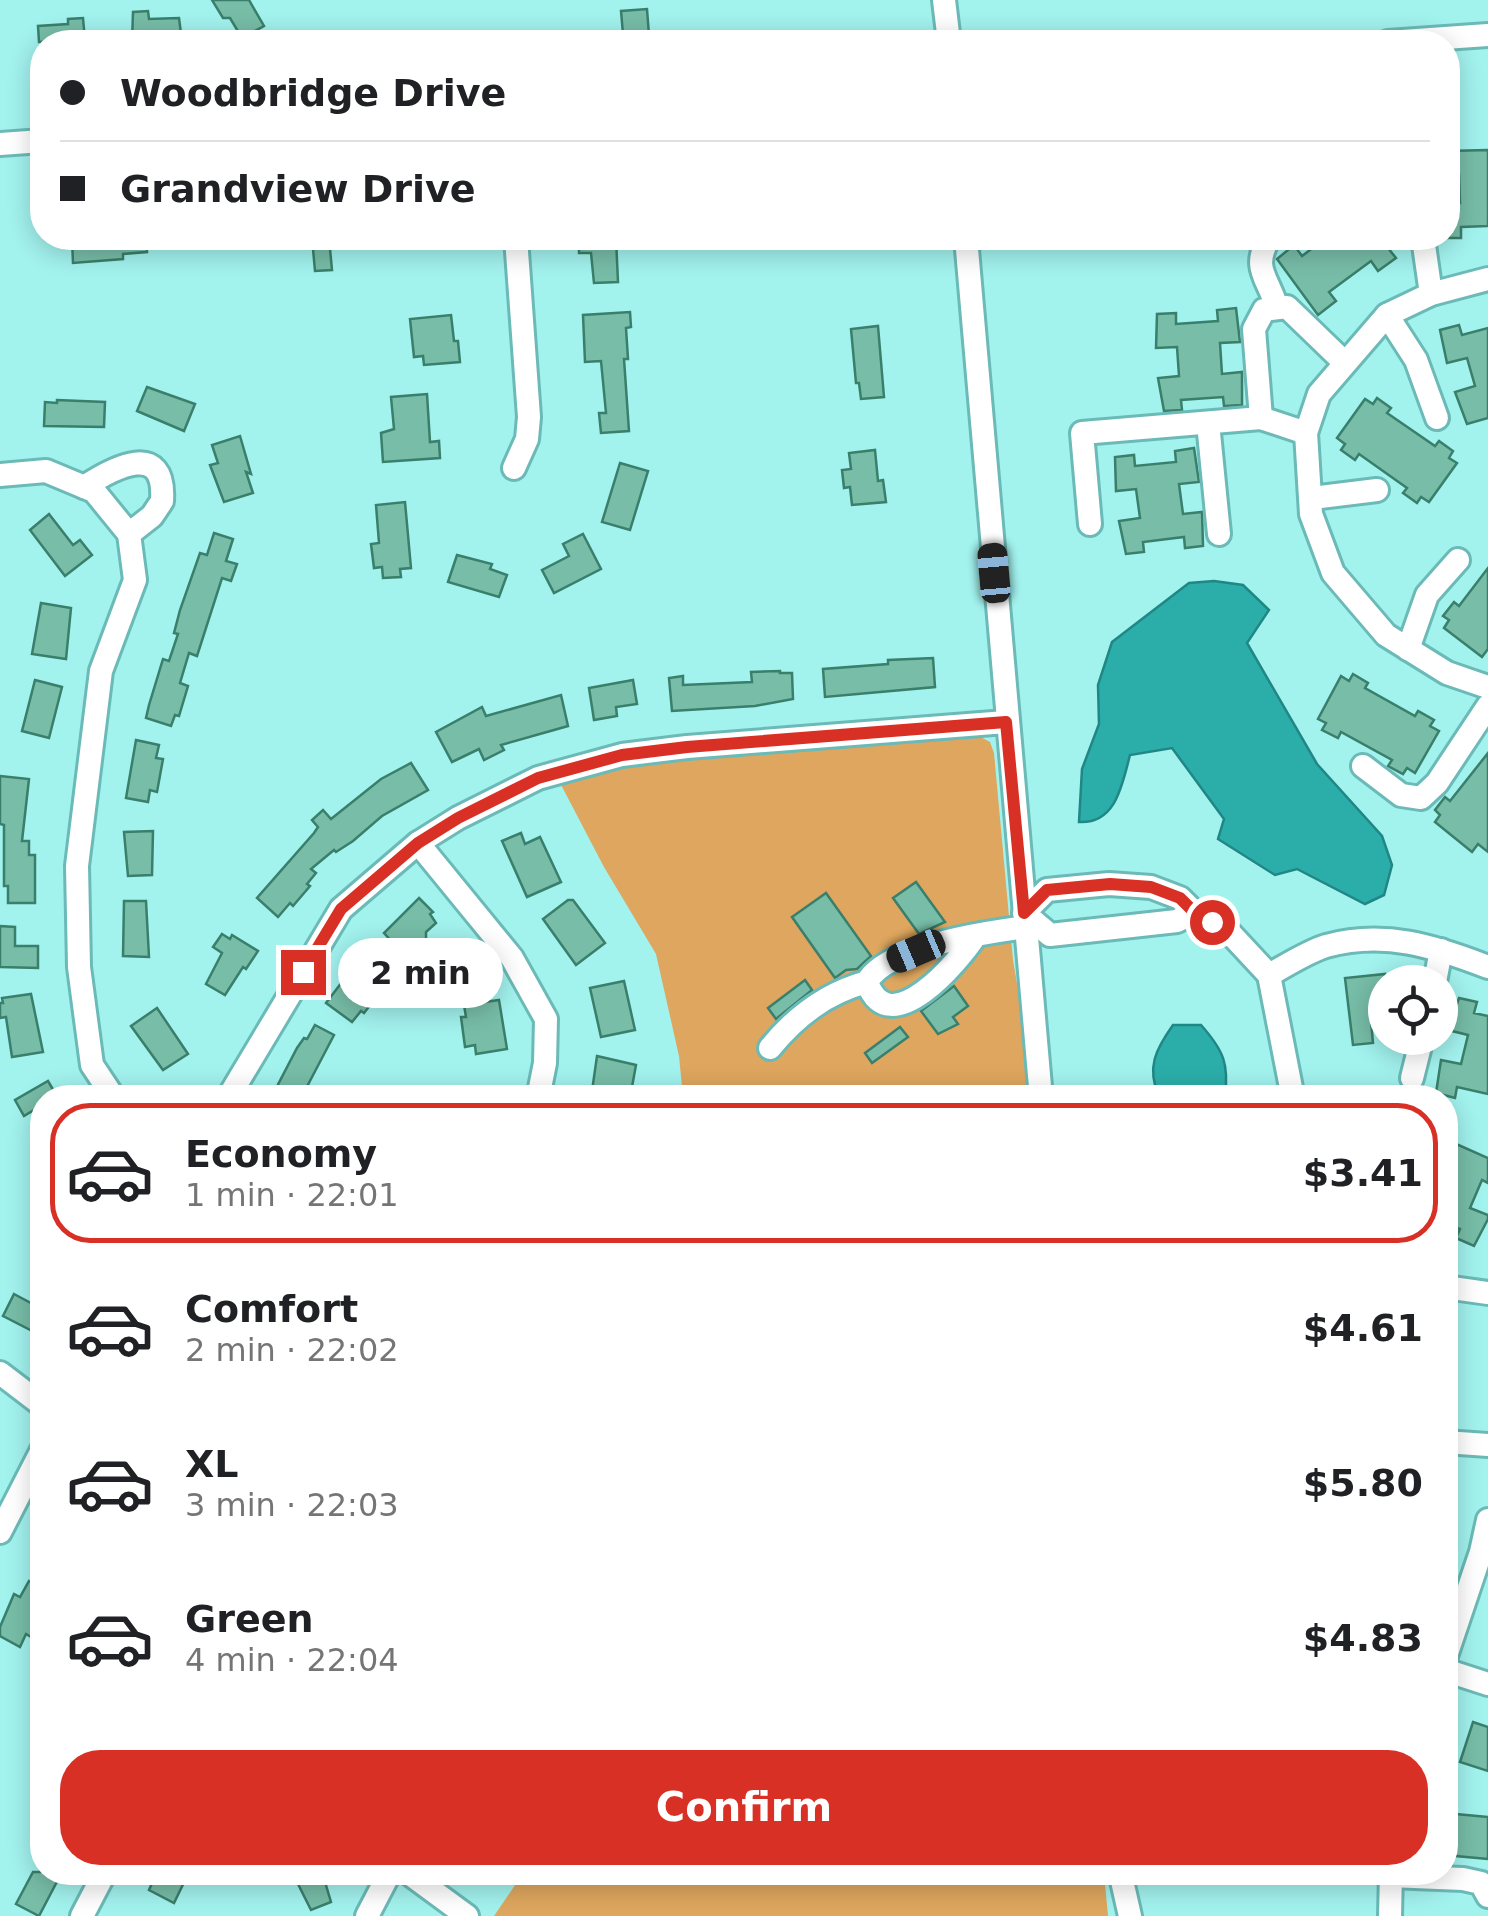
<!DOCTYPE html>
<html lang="en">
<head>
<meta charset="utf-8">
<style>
	body { margin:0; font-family:"DejaVu Sans",sans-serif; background:#f2f2f2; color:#202124; height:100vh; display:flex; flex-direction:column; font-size:38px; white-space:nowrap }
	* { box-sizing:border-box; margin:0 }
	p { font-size:32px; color:#757577 }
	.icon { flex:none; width:55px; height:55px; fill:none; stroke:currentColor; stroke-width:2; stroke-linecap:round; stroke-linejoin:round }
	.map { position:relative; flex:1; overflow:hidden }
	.details { position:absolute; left:30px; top:1085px; width:1428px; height:800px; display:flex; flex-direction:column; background:#fff; border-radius:40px; box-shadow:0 5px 25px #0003 }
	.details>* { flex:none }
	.top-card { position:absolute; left:30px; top:30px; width:1430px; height:220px; border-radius:40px; box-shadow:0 5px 25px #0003; display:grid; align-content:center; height:220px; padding:0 30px; background:#fff }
	.fabs { position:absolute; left:1368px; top:965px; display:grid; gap:20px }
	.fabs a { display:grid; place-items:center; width:90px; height:90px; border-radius:50%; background:#fff; box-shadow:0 5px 25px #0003; font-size:50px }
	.end { position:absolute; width:45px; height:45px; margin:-22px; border:12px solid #d93025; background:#fff; box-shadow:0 0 0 5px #fff }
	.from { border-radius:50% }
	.bubble { position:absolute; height:70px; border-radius:35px; background:#fff; box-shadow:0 5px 25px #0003; font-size:32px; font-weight:700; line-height:70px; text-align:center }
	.car { position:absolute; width:30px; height:60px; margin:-30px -15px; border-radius:12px; box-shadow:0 0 8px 2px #0007; background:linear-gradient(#222 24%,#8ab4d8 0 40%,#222 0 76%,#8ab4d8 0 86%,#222 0) }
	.top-card b { display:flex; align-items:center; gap:35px; height:95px; font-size:38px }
	.top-card b+b { border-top:2px solid #e0e0e0 }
	.top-card i { width:25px; height:25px; background:#202124 }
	ul { padding:18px 0 0; list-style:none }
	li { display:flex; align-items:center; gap:30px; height:140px; margin:0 20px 15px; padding:0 10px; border:5px solid transparent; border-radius:40px }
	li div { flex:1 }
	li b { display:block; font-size:38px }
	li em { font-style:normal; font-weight:700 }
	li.selected { border-color:#d93025 }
	li>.icon { width:90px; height:90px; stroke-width:1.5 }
	.button { display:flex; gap:20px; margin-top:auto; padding:20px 30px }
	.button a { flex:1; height:115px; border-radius:40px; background:#d93025; color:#fff; font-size:40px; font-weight:700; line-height:115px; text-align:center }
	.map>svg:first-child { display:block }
</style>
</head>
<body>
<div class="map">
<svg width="1488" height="1916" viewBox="0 0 1488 1916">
	<rect width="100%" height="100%" fill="#a2f2ee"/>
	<!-- green -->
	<g fill="#dea65e">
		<path d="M973,733L990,742L994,753L1013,960L1027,1043L1032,1097H683L679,1056L656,954L604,867L558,779L629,762Z"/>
		<path d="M524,1872L1104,1873L1108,1916H494Z"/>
	</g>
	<!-- water -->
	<g fill="#2baeaa" stroke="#218784" stroke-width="2.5">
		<path d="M1214,581L1243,585L1269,610L1247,643L1317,764L1382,836L1392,865L1384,895L1365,904L1297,869L1275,875L1218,839L1224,819L1172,748L1130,755C1122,785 1116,824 1079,822L1082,769L1099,724L1098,685L1112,642L1189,583Z"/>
		<path d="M1173,1025H1201C1224,1051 1229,1064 1225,1097H1159C1146,1067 1156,1049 1173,1025Z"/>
	</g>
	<!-- building -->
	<g fill="#77bda7" stroke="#397f6b" stroke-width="2.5">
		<path d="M212,0H249L264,26L242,38L230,18H223Z"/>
		<path d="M647,9L649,35L623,34L621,11Z"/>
		<path d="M148,11L149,19L179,18L182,41L132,42L133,12Z"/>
		<path d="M83,18L85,40L39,42L38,26L68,24V19Z"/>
		<path d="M1488,150V226L1461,227V238H1448V203H1460L1459,174H1448V151Z"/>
		<path d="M88,238H146L147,252L123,254V259L73,263L72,239Z"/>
		<path d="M312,238H329L332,270L315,271Z"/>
		<path d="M579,238H616L618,282L594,283L591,253H579Z"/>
		<path d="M1326,238H1380L1396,258L1378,271L1371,261L1329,292L1336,301L1318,315L1277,259L1294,245L1302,256Z"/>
		<path d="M1236,308L1240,342L1220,343L1222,374L1242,372V405L1224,406L1223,397L1181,400L1182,410L1164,411L1158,378L1179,376L1177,347L1156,348L1157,314L1176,313V324L1218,321L1217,310Z"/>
		<path d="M630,312L631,327L626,328L628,359H624L629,431L601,433L599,413H606L601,361L585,362L583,315Z"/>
		<path d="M451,315L454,341H458L460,362L424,365L423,356L414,357L410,319Z"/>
		<path d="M1459,325L1462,335L1488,328V418L1467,424L1455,392L1475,386L1467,358L1447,363L1440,330Z"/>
		<path d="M878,326L884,397L861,399L859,383H856L851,329Z"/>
		<path d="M147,387L195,404L184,431L137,411Z"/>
		<path d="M427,394L430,442L439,441L440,458L383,462L381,433L394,429L391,397Z"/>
		<path d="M1377,398L1391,408L1387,413L1435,446L1439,441L1453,451L1449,458L1457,463L1429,502L1421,497L1417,503L1403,493L1407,488L1359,454L1355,460L1341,450L1345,444L1337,438L1365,399L1373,404Z"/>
		<path d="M57,400L105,402L104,427L44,426L45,402L57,403Z"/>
		<path d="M240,436L251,474L246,472L253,493L224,502L210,465L218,463L212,445Z"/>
		<path d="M1194,448L1199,482L1179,484L1183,514L1202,512L1203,546L1185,548L1184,537L1143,542L1144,552L1126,554L1119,521L1140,518L1136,489L1116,491L1115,457L1134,455L1135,466L1176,462L1175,451Z"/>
		<path d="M875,450L878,481L883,480L886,502L852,505L850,487L844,488L842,470L851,469L849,453Z"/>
		<path d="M620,463L648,471L630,530L602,522Z"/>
		<path d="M405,502L411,568L400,569L401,577L383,578L382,567L374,568L371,544L379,543L376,505Z"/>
		<path d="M49,514L73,545L80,540L92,555L65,576L30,530Z"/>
		<path d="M214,533L233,539L226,561L237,564L231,581L222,578L197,656L189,653L180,683L188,686L179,716L175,715L171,726L146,718L149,705L163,659L169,661L178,634L174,633L180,610L200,553L207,555Z"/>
		<path d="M583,534L601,569L554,593L542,570L569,556L563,544Z"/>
		<path d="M457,555L492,564L490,569L507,575L499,597L448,582Z"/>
		<path d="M1488,568V649L1482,657L1444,628L1449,620L1443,616L1454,602L1459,606Z"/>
		<path d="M41,603L71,608L66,659L32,654Z"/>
		<path d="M933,658L935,687L825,697L823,669L888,664V660Z"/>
		<path d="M780,671V673H792L793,699L755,706L672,711L669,678L683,676V685L752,682L751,672Z"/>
		<path d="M1353,674L1368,683L1365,688L1415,716L1418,711L1434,720L1430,726L1439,731L1415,773L1407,768L1403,774L1388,766L1392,760L1341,732L1338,738L1322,730L1326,723L1318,719L1341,676L1349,681Z"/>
		<path d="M35,680L62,687L49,738L22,731Z"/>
		<path d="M633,680L637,704L616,707L617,716L594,720L589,688Z"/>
		<path d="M561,695L568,726L501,745L504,750L484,760L479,749L452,762L436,732L482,707L486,716Z"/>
		<path d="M136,740L159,745L156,758L163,759L157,792L150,790L148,802L126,798Z"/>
		<path d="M1488,753V852L1478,844L1472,852L1435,822L1440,815L1435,810L1445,797L1450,801Z"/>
		<path d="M411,763L428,790L382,816L353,841L336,852L334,850L311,869L316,873L307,884L310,886L293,906L290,903L278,917L257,898L314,833L318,827L312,820L323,810L331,819L381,779Z"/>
		<path d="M0,776L29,779L22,841H29V855H35V903H8V886H4V825L0,824Z"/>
		<path d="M153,831L152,875L128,876L124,832Z"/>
		<path d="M521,833L525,844L540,837L561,882L527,897L502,841Z"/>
		<path d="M916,882L945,922L919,934L893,898Z"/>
		<path d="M826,893L871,956L857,969L846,970L835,978L792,917Z"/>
		<path d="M419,898L433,912L430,914L436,923L426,932V942L403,954L384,933Z"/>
		<path d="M568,900H573L605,943L576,965L543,919Z"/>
		<path d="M124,901H146L149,957L123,956Z"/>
		<path d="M0,926L15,927V946H38V968L0,967Z"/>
		<path d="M222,934L230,939L232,935L258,951L246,969L243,967L225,995L206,984L222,953L213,947Z"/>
		<path d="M358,961L387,983L364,1013L361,1011L352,1022L326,1003Z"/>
		<path d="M1385,974V1000L1377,1001L1378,1009L1370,1010L1373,1043L1353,1045L1345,978Z"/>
		<path d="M805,980L812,990L776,1019L768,1008Z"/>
		<path d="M624,981L635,1030L601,1037L590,988Z"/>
		<path d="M954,986L968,1006L953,1017L958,1024L938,1034L921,1011Z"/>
		<path d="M31,994L43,1052L12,1057L6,1017L0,1018V1003H3L2,998Z"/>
		<path d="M1459,998L1477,1002L1474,1013L1488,1016V1094L1457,1087L1455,1098L1436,1093L1441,1060L1461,1064L1468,1035L1448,1030Z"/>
		<path d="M499,1000L507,1049L476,1054L475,1045L465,1047L461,1017H466L464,1005Z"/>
		<path d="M157,1008L188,1054L163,1070L131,1026Z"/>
		<path d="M315,1025L334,1035L301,1098H271L297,1048L304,1038L307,1039Z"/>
		<path d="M900,1027L908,1037L872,1063L865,1053Z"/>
		<path d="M597,1056L636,1065L630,1098H591Z"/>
		<path d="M48,1081L58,1098H42V1105L24,1116L15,1100Z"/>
		<path d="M1445,1139L1488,1158V1183L1482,1180L1470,1208L1488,1215V1219L1474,1246L1456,1238L1460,1229L1445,1222Z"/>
		<path d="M14,1294L42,1309V1336L3,1316Z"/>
		<path d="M29,1581L42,1588V1604L33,1622L37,1625L31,1637L26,1634L20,1647L0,1636V1627L14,1594L20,1597Z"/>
		<path d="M1473,1722L1488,1727V1771L1460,1762Z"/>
		<path d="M1445,1813L1488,1817V1859L1445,1855Z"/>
		<path d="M33,1872H62L39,1916L16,1904Z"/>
		<path d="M157,1872H189L174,1903L149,1890Z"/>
		<path d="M292,1872H322L331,1902L311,1910Z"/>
	</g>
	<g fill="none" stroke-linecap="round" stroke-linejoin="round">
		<defs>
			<g id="minor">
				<path d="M944,0L949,42"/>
				<path d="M1388,42L1488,35"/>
				<path d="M0,144L42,141"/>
				<path d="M966,238L1041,1098"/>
				<path d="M1269,238C1251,269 1268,277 1277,308"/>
				<path d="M1423,238L1431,294"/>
				<path d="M1488,279L1431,294L1387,315L1319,394L1306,433L1311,514L1333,573L1386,635L1447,673L1488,687"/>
				<path d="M1387,315L1416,360L1437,418"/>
				<path d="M1261,418L1306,433"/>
				<path d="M1208,423L1219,534"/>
				<path d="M514,468L527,439L529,417L516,238"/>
				<path d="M0,475L46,471L94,491L129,534L135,580L101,671L77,866L79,967L92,1065L114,1098"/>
				<path d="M84,487C113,468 166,439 162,501L152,516L129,534"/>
				<path d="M1312,498L1377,490"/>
				<path d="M1090,524L1082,433L1261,418L1254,329L1264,310L1287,307L1344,362"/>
				<path d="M1408,649L1427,595L1458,560"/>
				<path d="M1363,766L1401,795L1421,798L1437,783L1488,706"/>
				<path d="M418,843L512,958L546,1019L545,1063L538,1098"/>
				<path d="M1194,912L1177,921L1050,935L1024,913L1047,890L1109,884L1151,887L1180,898L1194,912L1229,932L1269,975"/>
				<path d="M976,935C959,961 889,1045 867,982C886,947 987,932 1026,927"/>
				<path d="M1269,975C1287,965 1307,952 1326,946C1384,930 1434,946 1488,967"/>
				<path d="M1269,975L1293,1098"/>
				<path d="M1435,982L1441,950"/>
				<path d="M770,1048C796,1016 826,993 867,982"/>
				<path d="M1412,1078L1422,1038"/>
				<path d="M228,1098L341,909L418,843L458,818L538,778L622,755L687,747L1006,722"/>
				<path d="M1445,1287L1488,1293"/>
				<path d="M0,1373L42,1405"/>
				<path d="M1445,1442L1488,1445"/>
				<path d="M0,1532L42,1450"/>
				<path d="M1445,1659L1481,1552L1488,1520"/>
				<path d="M1445,1670L1488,1684"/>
				<path d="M407,1872L467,1916"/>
				<path d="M1120,1872L1130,1916"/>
				<path d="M1390,1876L1463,1879L1481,1883L1488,1896"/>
				<path d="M82,1916L105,1872"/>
				<path d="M367,1916L390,1872"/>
				<path d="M1390,1916L1391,1872"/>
			</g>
		</defs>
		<!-- minor casing -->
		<use href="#minor" stroke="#6bbab7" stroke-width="28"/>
		<!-- minor -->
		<use href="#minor" stroke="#fff" stroke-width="22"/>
	</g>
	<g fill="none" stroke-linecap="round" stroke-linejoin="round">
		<!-- route -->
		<path stroke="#d93025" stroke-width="12" d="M303,972L341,909L418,843L458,818L538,778L622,755L687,747L1006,722L1024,913L1047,890L1110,884L1151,887L1180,898L1194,912L1212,922"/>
	</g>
</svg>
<div class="fabs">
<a><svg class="icon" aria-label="locate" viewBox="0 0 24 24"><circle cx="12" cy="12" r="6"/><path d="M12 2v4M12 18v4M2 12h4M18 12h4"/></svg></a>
</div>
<i class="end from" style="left:1212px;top:922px"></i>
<i class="end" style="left:303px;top:972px"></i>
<div class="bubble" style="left:338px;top:938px;width:165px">2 min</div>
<i class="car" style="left:994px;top:573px;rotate:355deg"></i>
<i class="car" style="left:916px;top:951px;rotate:247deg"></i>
<div class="top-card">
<b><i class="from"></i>Woodbridge Drive</b>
<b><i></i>Grandview Drive</b>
</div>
<section class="details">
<ul>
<li class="selected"><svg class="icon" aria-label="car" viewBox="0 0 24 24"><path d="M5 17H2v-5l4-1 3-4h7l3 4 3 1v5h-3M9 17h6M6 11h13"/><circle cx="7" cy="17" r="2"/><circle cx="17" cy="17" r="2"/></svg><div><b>Economy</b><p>1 min · 22:01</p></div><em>$3.41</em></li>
<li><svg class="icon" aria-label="car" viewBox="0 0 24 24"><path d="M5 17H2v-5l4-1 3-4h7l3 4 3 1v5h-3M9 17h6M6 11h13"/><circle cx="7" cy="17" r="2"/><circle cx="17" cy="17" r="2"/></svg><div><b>Comfort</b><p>2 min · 22:02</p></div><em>$4.61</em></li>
<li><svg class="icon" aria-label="car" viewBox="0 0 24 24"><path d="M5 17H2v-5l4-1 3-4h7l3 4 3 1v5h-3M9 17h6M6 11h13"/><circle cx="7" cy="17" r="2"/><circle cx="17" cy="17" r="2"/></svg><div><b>XL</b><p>3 min · 22:03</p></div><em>$5.80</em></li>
<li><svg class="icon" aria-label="car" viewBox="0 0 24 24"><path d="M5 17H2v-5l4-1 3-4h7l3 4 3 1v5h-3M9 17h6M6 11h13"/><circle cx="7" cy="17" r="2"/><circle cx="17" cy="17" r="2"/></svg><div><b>Green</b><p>4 min · 22:04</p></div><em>$4.83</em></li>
</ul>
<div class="button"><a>Confirm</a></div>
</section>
</div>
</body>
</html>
